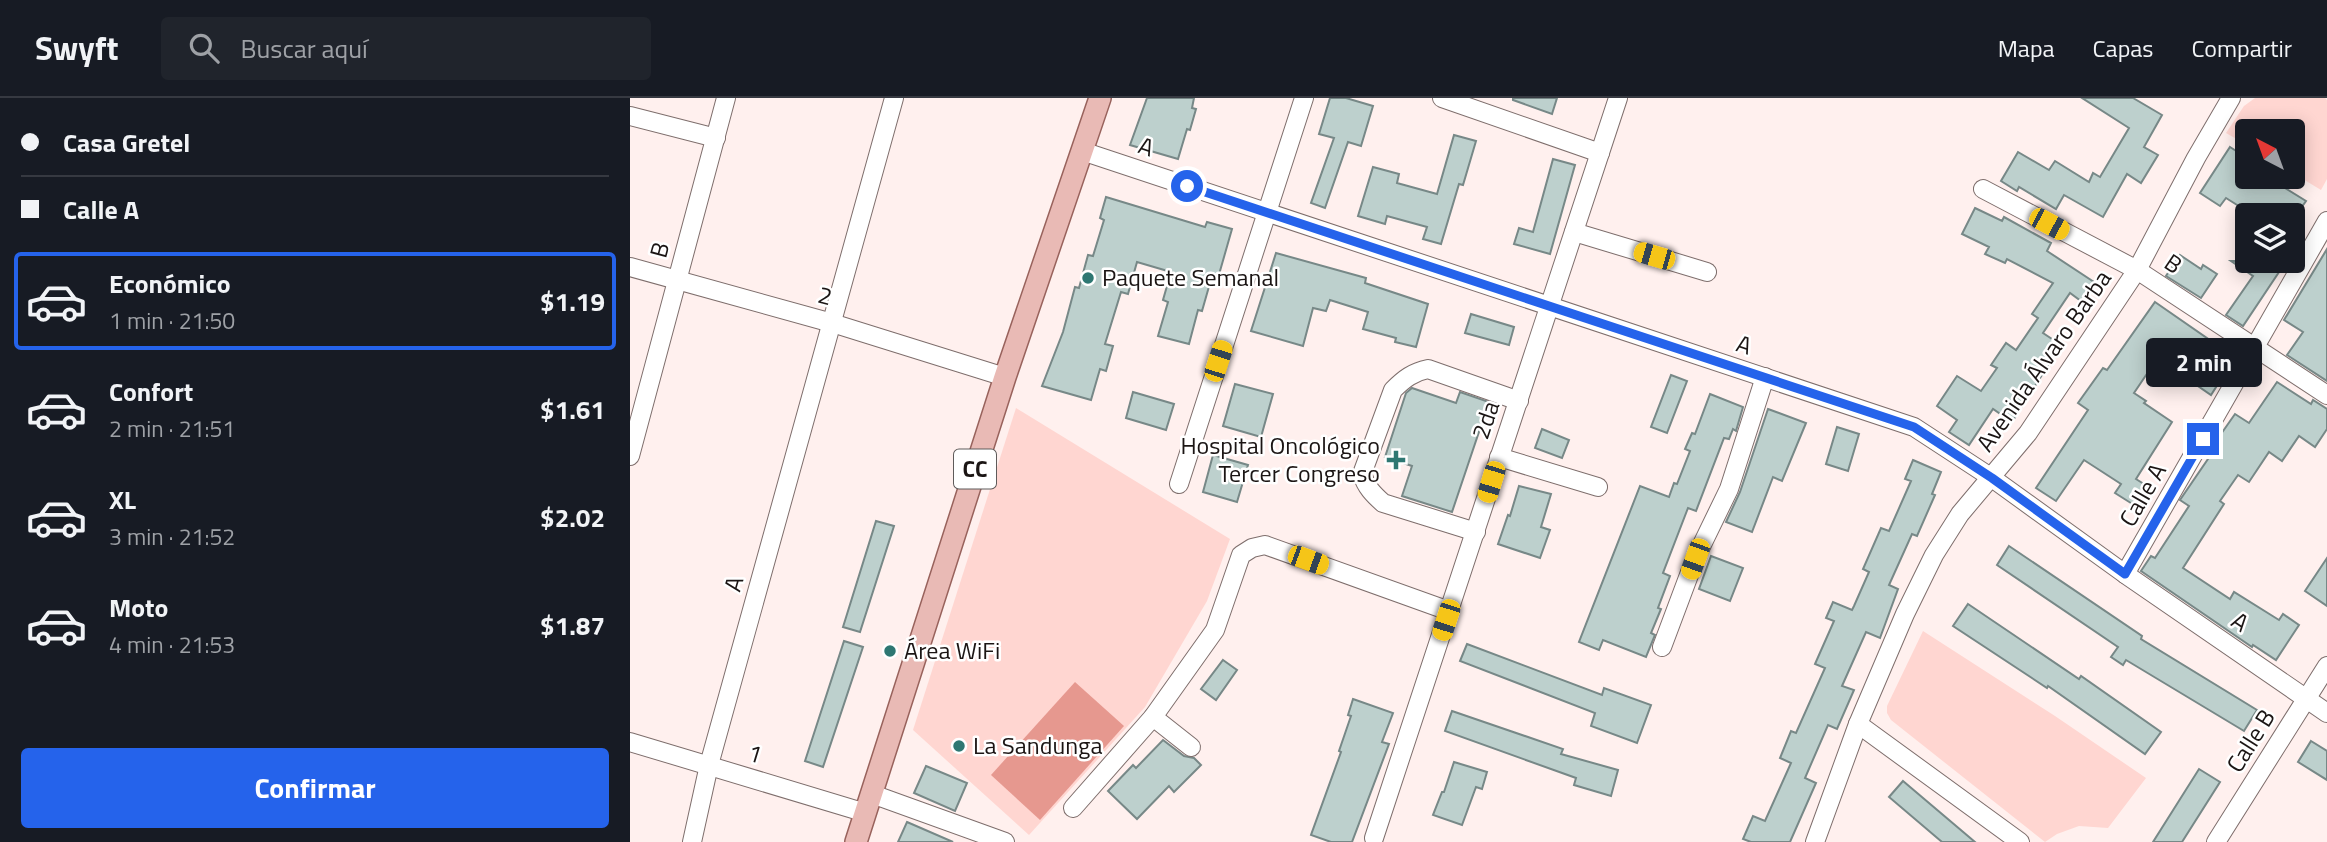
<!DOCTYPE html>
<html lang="es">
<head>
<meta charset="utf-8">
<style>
	body { margin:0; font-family:"Titillium Web",sans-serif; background:#20242c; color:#f1f3f6; height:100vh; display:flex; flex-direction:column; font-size:26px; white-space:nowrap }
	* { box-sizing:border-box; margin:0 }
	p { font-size:23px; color:#9ea1a6 }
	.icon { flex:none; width:38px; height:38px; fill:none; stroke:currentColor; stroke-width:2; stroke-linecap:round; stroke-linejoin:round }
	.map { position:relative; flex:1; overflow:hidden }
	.panel { display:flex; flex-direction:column; background:#171b24; width:630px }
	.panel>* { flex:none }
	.banner { display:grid; align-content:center; height:154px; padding:0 21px; background:#171b24 }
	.needle { width:46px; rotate:319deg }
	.tools { position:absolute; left:1605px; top:21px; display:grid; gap:14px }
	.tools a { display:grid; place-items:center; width:70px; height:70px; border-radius:7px; background:#171b24; box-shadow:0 4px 18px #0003; font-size:35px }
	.end { position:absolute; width:32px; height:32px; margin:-16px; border:9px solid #2563eb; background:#fff; box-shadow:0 0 0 4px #fff }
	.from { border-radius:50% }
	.bubble { position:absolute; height:49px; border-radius:7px; background:#171b24; box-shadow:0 4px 18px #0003; font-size:23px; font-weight:700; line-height:49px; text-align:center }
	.car { position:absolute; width:21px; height:42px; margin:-21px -10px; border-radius:9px; box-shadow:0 0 5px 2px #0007; background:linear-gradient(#f5c518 24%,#345 0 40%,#f5c518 0 76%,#345 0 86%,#f5c518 0) }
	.banner b { display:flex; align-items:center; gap:24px; height:66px; font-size:26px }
	.banner b+b { border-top:2px solid #363941 }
	.banner i { width:18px; height:18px; background:#f1f3f6 }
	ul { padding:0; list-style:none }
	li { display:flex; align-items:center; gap:21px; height:98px; margin:0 14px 10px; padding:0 7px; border:4px solid transparent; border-radius:7px }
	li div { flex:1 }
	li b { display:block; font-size:26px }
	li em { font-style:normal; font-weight:700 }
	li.current { border-color:#2563eb }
	li>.icon { width:63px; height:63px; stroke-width:1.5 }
	.primary-button { display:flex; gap:14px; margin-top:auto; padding:14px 21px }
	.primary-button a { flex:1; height:80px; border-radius:7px; background:#2563eb; color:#fff; font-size:28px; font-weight:700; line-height:80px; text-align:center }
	header { display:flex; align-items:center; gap:42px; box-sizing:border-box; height:98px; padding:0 35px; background:#171b24; border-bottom:2px solid #363941 }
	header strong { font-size:33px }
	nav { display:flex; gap:38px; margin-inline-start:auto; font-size:24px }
	.search { width:490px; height:63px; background:#20242c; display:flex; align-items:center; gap:18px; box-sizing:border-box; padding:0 24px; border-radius:7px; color:#9ea1a6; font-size:26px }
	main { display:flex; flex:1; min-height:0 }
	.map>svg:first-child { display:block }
</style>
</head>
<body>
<header>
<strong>Swyft</strong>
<div class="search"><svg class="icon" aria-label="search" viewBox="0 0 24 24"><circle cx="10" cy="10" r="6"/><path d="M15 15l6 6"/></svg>Buscar aquí</div>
<nav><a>Mapa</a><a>Capas</a><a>Compartir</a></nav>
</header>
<main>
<section class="panel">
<div class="banner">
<b><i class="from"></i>Casa Gretel</b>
<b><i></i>Calle A</b>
</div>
<ul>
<li class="current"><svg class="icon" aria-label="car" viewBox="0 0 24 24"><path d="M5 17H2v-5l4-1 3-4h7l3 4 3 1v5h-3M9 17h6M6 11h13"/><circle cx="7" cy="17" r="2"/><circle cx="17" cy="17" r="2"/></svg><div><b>Económico</b><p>1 min · 21:50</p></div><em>$1.19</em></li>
<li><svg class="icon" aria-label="car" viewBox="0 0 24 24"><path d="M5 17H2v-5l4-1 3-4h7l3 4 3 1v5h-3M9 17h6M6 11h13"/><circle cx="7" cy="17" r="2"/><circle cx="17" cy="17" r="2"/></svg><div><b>Confort</b><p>2 min · 21:51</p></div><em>$1.61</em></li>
<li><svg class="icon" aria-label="car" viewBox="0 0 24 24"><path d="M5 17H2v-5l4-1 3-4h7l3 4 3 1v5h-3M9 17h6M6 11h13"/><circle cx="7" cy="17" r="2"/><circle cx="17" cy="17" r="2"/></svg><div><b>XL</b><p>3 min · 21:52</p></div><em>$2.02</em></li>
<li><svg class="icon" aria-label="car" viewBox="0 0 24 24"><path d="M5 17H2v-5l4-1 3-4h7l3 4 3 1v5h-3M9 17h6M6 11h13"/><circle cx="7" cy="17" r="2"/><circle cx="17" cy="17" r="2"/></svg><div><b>Moto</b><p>4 min · 21:53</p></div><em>$1.87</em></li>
</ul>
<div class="primary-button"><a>Confirmar</a></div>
</section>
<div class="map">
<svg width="1697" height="744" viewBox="0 0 1697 744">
	<rect width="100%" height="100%" fill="#fff0ee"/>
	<!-- green -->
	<g fill="#ffd6d1">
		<path d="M1625,0H1695L1697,2V81L1691,92L1663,75L1662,33H1617V47L1596,35L1614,8Z"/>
		<path d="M386,310L600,441L577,503L515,609L399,737L283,632Z"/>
		<path d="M1293,533L1425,618L1516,680L1478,730L1449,728L1427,736L1415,744L1261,622L1257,615V608Z"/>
	</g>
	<!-- water -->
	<path fill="#e6988f" d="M445,584L494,628L410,722L361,677Z"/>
	<!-- building -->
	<g fill="#bdd0cd" stroke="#778887" stroke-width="2">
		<path d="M517,0H564L562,10L566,11L560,32L557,31L548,61L500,47Z"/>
		<path d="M700,0H716L743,8L731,48L718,44L695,110L681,105L704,40L689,36Z"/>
		<path d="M883,0H927L922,16L883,2Z"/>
		<path d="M1452,0H1503L1532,17L1514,49L1528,57L1511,85L1497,76L1473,119L1434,97L1426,111L1389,89L1387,93L1371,83L1388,54L1419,72L1425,63L1459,84L1463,75L1470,79L1499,30Z"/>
		<path d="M824,37L846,43L833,87L829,86L811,146L793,141L797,129L757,118L755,126L728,118L743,69L769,76L767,85L807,96Z"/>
		<path d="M1600,49L1617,60V79H1637L1676,103L1666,117H1623L1596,100L1590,108L1570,95Z"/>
		<path d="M923,61L945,67L920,156L884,146L889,130L903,134Z"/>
		<path d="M476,99L575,129L577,124L602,131L586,187L580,185L572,213L568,212L559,246L528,238L538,204L533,202L541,174L507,164L498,196L491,194L475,246L483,248L476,273L470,271L461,302L412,288L433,234L445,189L449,190L458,157L463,158L474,122L470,120Z"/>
		<path d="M1345,110L1372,123L1374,119L1421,145L1417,153L1464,184L1451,203L1440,195L1413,235L1431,247L1382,324L1363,311L1339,347L1319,334L1327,322L1307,308L1327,278L1351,293L1367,270L1361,267L1376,245L1386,252L1408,220L1402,216L1423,185L1377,161L1375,165L1355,156L1359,149L1332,136Z"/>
		<path d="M1697,151V283L1657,257L1673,234L1654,222Z"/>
		<path d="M646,155L736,180L735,185L798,206L786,249L765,244L766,240L733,231L738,214L700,202L696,213L683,210L673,248L621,233Z"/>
		<path d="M1550,157L1571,171L1573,167L1587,176L1571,200L1536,178Z"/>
		<path d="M1601,163H1645L1653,168L1613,228L1596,217L1623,178Z"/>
		<path d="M1525,204L1590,249L1594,243L1609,253L1581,297L1565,286L1570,279L1531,255L1504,295L1516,303L1514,305L1542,324L1506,381L1517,388L1504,407L1485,395L1491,386L1454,362L1426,403L1406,390L1458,312L1448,305L1473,270L1477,272Z"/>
		<path d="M841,216L884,229L879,247L835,235Z"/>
		<path d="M1041,277L1057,283L1037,335L1021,329Z"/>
		<path d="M1647,284L1681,306L1683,302L1697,311V331L1685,349L1669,338L1652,363L1639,354L1619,384L1608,377L1590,403L1594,406L1553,470L1600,501L1604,494L1649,522L1653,516L1669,527L1646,562L1623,547L1622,549L1511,473L1521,458L1525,460L1559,408L1550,402L1580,358L1577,356L1605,316L1619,325Z"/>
		<path d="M605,286L643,296L631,339L593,328Z"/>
		<path d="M782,290L826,305L830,294L859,304L822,414L772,398L782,368L755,359L776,295Z"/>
		<path d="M503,294L544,306L536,332L496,320Z"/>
		<path d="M1080,296L1113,309L1106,333L1103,331L1099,341L1094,340L1066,413L1058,410L1033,475L1040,478L1028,510L1031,511L1021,535L1025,537L1016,559L973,542L969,552L949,544L1010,388L1039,399L1044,385L1047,386L1060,353L1055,351L1062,335L1065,336Z"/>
		<path d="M1138,311L1176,325L1152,383L1143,379L1122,434L1096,424L1110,394Z"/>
		<path d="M1207,329L1229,336L1218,373L1196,366Z"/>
		<path d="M912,331L939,342L932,360L905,350Z"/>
		<path d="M583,357L618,367L607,404L573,394Z"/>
		<path d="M1283,362L1311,374L1302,396L1305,397L1287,438L1282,436L1259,487L1268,491L1250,540L1236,534L1212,588L1224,592L1207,631L1198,627L1175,680L1186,685L1160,744H1121L1113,741L1123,718L1135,723L1161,665L1150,660L1161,633L1166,635L1195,570L1185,566L1204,523L1196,520L1203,504L1222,512L1224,508L1239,474L1233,471L1251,430L1259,433L1281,383L1275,381Z"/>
		<path d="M889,388L921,396L911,429L920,432L910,460L868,446L878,417L880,418Z"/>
		<path d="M246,423L264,428L230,534L213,529Z"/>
		<path d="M1379,448L1512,538L1511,541L1627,612L1614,633L1496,562L1493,567L1481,559L1488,549L1367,467Z"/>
		<path d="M1081,458L1113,470L1100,503L1069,491Z"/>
		<path d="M1697,460V508L1675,493Z"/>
		<path d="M1338,506L1449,581L1451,578L1531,634L1515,656L1418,588L1417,590L1323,528Z"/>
		<path d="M214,543L233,549L193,669L175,663Z"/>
		<path d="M837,546L972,597L974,590L1021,607L1007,645L961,628L965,615L830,563Z"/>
		<path d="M593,562L607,572L586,602L571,591Z"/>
		<path d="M723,601L763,615L752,644L759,646L722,744H701L681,737L711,654L709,653L721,618L718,617Z"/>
		<path d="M822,613L933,651L931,656L988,672L981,698L944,687L946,680L815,633Z"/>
		<path d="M533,642L554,658L564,660L571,667L544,694L539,688L507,721L478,693L503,667L506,670Z"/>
		<path d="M1681,643L1697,653V682L1668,664Z"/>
		<path d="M824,664L857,674L852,691L846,689L832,727L803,717L812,694H814Z"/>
		<path d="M296,668L337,685L325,713L284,695Z"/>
		<path d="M1569,671L1590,684L1552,744H1523Z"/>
		<path d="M1273,683L1345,744H1312L1259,699Z"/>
		<path d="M277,724L323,744H268Z"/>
	</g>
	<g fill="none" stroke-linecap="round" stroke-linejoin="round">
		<defs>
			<g id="minor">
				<path d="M812,0L970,55"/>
				<path d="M0,18L86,40"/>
				<path d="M452,53L1284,329L1362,380L1495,476L1697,615"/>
				<path d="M1353,91L1507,172L1697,297"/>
				<path d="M944,134L1077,174"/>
				<path d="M0,169L202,225L375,279"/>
				<path d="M0,358L96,0"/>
				<path d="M869,359L968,389"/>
				<path d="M549,386L674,0"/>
				<path d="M846,434L753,405C743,396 736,389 732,376L763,292C774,281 783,274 798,271L889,303"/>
				<path d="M1495,476L1697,123"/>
				<path d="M1032,549L1065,461L1099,391L1135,279"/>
				<path d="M523,619L561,649"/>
				<path d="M1228,626L1390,744"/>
				<path d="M0,644L236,715"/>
				<path d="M242,696L375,744"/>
				<path d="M443,710L523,619L585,532L611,457L622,450L635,447L819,513"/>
				<path d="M744,740L988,0"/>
				<path d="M62,744L79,667L264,0"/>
				<path d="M1185,744L1228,626L1275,516L1304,457L1330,416L1398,335L1507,172L1566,60L1601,0"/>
				<path d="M1586,744L1697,568"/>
			</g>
			<path id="major" d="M226,744L375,279L470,0"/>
		</defs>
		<!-- minor casing -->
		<use href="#minor" stroke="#7e6e6c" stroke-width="20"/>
		<!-- major casing -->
		<use href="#major" stroke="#98625c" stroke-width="24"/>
		<!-- minor -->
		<use href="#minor" stroke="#fff" stroke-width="18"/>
		<!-- major -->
		<use href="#major" stroke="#e9bab5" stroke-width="21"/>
	</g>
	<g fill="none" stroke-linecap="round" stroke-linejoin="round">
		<!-- route -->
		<path stroke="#2563eb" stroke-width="9" d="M557,88L1284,329L1362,380L1495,476L1573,341"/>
	</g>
	<!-- markers -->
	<g fill="#2e7772" stroke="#fff" stroke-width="2.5">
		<circle cx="458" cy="180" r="7"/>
		<path d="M762.5 351.5h7v7h7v7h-7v7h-7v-7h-7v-7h7z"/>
		<circle cx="260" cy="553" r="7"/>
		<circle cx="329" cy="648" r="7"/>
	</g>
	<g text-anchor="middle" stroke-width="5" stroke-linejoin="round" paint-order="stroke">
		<!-- shield labels -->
		<rect fill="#fff" stroke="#5f5b5a" stroke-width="2" x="324" y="351.5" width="42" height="39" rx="5"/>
		<g font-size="23" font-weight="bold" fill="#1b1514">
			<text x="345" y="379">CC</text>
		</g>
		<!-- street labels -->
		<g font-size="24" fill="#1b1514" stroke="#fff">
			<text transform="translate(516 49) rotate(19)" y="8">A</text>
			<text transform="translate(30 152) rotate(-75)" y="8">B</text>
			<text transform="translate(1543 166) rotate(34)" y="8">B</text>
			<text transform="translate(195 198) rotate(15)" y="8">2</text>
			<text transform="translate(1114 247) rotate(18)" y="8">A</text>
			<text transform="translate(1414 263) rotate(-55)" y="8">Avenida Álvaro Barba</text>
			<text transform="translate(856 322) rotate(-71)" y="8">2da</text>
			<text transform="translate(1513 397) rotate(-60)" y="8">Calle A</text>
			<text transform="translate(104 486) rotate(-74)" y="8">A</text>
			<text transform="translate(1610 524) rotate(34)" y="8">A</text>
			<text transform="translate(1621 643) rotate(-58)" y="8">Calle B</text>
			<text transform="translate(125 656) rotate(17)" y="8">1</text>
		</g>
		<!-- poi labels -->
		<g font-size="24" fill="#1b1514" stroke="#fff" text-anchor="start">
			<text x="472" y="188">Paquete Semanal</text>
			<text x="750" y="356" text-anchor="end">Hospital Oncológico<tspan x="750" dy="28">Tercer Congreso</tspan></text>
			<text x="274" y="561">Área WiFi</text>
			<text x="343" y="656">La Sandunga</text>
		</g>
	</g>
</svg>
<div class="tools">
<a><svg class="needle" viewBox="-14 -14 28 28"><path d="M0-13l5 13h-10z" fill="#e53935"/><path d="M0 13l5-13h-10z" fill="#9ea1a6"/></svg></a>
<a><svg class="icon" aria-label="layers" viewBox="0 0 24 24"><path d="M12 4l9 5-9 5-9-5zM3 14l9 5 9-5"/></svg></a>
</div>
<i class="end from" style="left:557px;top:88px"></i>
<i class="end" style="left:1573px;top:341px"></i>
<div class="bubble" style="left:1516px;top:240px;width:116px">2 min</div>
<i class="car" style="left:1419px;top:126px;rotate:118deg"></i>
<i class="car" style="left:1024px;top:158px;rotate:286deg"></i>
<i class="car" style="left:588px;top:263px;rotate:18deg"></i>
<i class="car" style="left:861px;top:384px;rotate:197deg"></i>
<i class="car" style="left:1065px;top:461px;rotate:200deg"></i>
<i class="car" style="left:678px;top:462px;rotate:110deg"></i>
<i class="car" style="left:816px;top:522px;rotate:198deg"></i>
</div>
</main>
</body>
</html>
